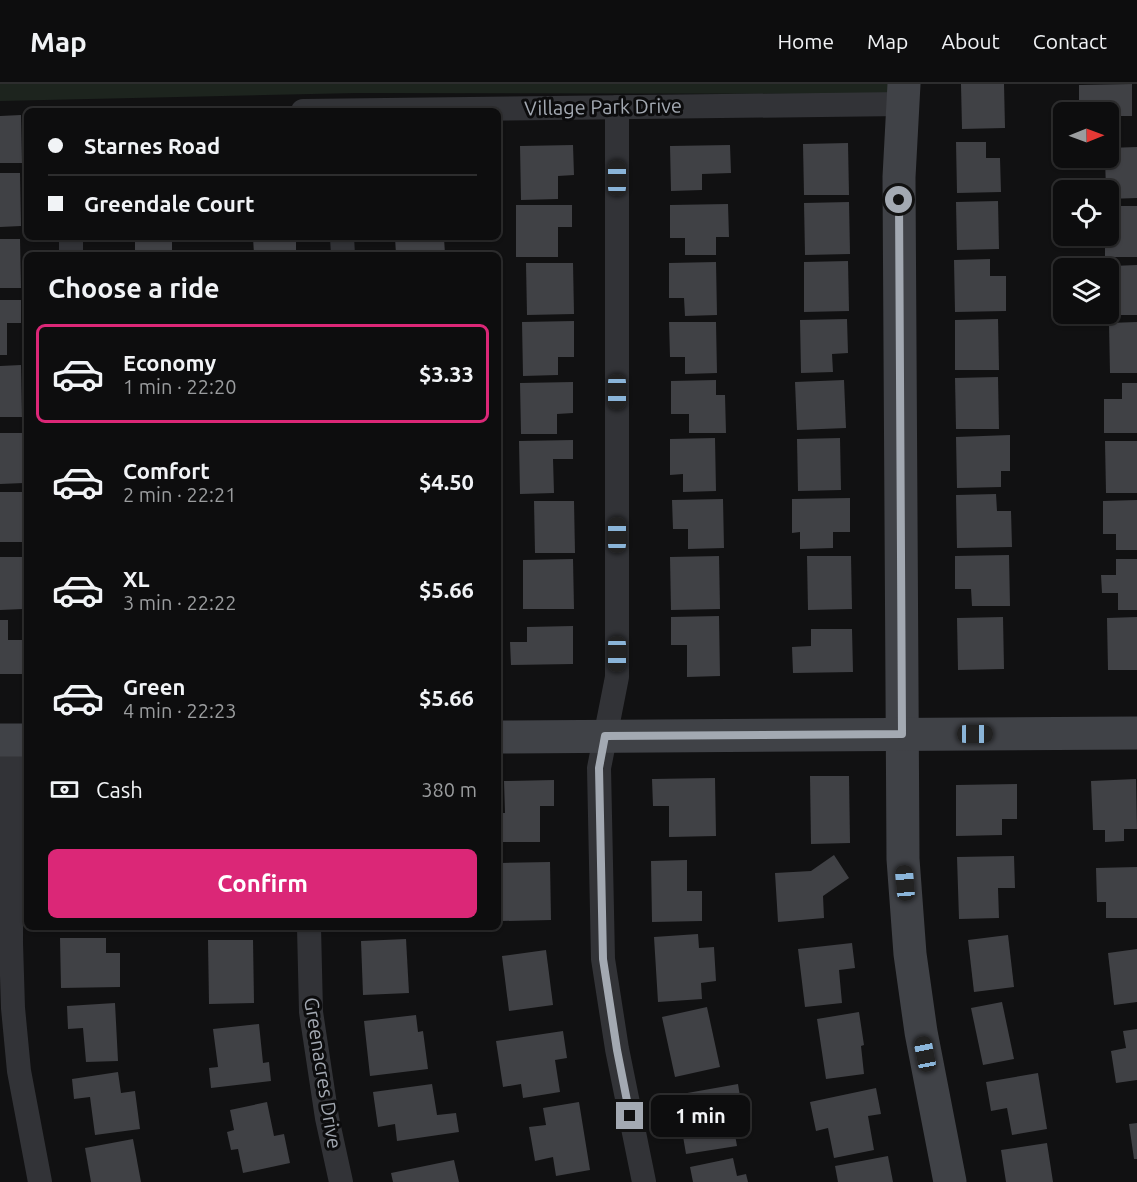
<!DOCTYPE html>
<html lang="en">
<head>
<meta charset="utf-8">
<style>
	body { margin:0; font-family:Ubuntu,sans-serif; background:#161617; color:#f1f3f6; height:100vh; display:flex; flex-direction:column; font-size:22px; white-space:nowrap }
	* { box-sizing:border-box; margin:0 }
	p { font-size:20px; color:#9a9c9e }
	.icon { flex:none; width:33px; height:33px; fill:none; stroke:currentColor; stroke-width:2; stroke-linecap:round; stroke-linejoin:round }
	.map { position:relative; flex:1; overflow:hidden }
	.sheet { position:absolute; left:24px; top:168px; width:477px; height:678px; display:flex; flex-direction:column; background:#0d0d0e; border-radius:9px; box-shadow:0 2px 4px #0004,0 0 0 2px #2d2d2e }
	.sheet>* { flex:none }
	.guide { position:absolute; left:24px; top:24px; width:477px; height:132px; border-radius:9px; box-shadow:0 2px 4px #0004,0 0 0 2px #2d2d2e; display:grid; align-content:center; height:132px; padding:0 24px; background:#0d0d0e }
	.needle { width:39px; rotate:89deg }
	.controls { position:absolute; left:1053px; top:18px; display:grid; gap:12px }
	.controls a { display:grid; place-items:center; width:66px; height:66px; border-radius:9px; background:#0d0d0e; box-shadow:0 2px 4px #0004,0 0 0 2px #2d2d2e; font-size:30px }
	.end { position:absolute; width:27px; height:27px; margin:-14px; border:8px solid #a3a9b2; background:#111; box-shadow:0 0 0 3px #111 }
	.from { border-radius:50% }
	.bubble { position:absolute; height:42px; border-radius:9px; background:#0d0d0e; box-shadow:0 2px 4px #0004,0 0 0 2px #2d2d2e; font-size:20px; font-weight:600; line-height:42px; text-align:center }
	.car { position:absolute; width:18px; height:36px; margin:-18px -9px; border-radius:8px; box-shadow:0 0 4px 2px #0007; background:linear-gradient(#222 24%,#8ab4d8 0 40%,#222 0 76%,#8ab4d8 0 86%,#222 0) }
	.guide b { display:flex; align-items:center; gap:21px; height:57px; font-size:22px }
	.guide b+b { border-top:2px solid #2d2d2e }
	.guide i { width:15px; height:15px; background:#f1f3f6 }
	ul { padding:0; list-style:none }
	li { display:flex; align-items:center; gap:18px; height:99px; margin:0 12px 9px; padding:0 12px; border:3px solid transparent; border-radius:9px }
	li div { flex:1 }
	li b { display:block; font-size:22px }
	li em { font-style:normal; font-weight:600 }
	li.on { border-color:#db2777 }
	li>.icon { width:54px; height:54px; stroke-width:1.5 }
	h2 { padding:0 24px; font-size:27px; line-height:72px }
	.pay { display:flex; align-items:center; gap:15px; height:66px; padding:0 24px; font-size:22px }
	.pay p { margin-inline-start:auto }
	.cta { display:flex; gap:12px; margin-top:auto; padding:12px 24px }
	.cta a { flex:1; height:69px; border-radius:9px; background:#db2777; color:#fff; font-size:24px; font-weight:600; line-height:69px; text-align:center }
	header { display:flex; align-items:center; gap:36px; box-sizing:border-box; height:84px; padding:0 30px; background:#0d0d0e; border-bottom:2px solid #2d2d2e }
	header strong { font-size:28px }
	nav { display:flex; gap:33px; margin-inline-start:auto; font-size:21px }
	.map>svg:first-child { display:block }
</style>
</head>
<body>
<header>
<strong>Map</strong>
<nav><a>Home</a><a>Map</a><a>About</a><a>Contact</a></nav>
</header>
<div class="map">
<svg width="1137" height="1098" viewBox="0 0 1137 1098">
	<rect width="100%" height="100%" fill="#111112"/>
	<!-- green -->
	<path fill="#1d241e" d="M0,0H889L888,10L357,9L0,17Z"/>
	<!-- building -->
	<g fill="#404145">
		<path d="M961,0H1004L1005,44L962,45Z"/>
		<path d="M1132,0V32H1116L1117,52H1108V28H1079V1Z"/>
		<path d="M21,31L22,79H0V32Z"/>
		<path d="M956,58H986V74H1000L1001,108L957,109Z"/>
		<path d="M848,59L849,111H804L803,60Z"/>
		<path d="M573,61L574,91L558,92V115L521,116L520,62Z"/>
		<path d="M730,61L731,89L702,90V106L671,107L670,62Z"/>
		<path d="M1137,63V114L1108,115V106H1106L1105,74H1108V64Z"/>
		<path d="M0,89H20L21,142L0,143Z"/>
		<path d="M998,117L999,165L957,166L956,118Z"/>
		<path d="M849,118L850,170L805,171L804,119Z"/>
		<path d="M728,120L729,153H716V171H685V154H670V121Z"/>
		<path d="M516,121H572V143H558V173H516Z"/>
		<path d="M1108,122H1137V173H1105V152H1108Z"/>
		<rect x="135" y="153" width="37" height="18"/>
		<path d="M253,153H296V171H254Z"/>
		<path d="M395,153H444L445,171H396Z"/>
		<path d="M0,155H20L21,204H0Z"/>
		<path d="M990,175V192H1006V227L955,228L954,176Z"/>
		<path d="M848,177L849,227L804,228V178Z"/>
		<path d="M716,178L717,231L685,232L684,214H669V179Z"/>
		<path d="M526,179H573L574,230L527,231Z"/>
		<path d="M1137,181V231H1108V198H1113L1112,182Z"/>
		<path d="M0,216H21V239H7V271H0Z"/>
		<path d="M847,235L848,269L832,270L833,288L801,289L800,236Z"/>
		<path d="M998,235L999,286H955V236Z"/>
		<path d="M574,237V273H558V291L523,292L522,238Z"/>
		<path d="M669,238H716L717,289L685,290V273H670Z"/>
		<path d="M1137,238V289H1110L1109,239Z"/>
		<path d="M21,281L22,333H0V282Z"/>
		<path d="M998,293L999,345H956L955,294Z"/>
		<path d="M716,296V311H725L726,349H689V330H671V297Z"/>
		<path d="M844,296L846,344L797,346L795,298Z"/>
		<path d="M573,298V329L557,330V350H521L520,299Z"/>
		<path d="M1122,299H1137V349H1104V315H1122Z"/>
		<path d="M0,349H23L24,399L0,400Z"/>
		<path d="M1010,351V387H1001V403L957,404L956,353Z"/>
		<path d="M715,354L716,407L683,408V390L670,391V355Z"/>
		<path d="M840,354L841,406L798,407L797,355Z"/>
		<path d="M573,356V375H553L554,409L520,410L519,357Z"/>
		<path d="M1105,357H1137V409H1106Z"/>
		<path d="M0,408H24L25,458H0Z"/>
		<path d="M996,410L997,427H1011L1012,463L957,464L956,411Z"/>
		<path d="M850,414V448H833V464L800,465V448L792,449V415Z"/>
		<path d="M723,415L724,464L688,465V445H673L672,416Z"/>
		<path d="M1137,416V466H1116V450H1103V417Z"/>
		<path d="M534,417H574L575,469H535Z"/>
		<path d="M1009,471L1010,522H972L971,505H955V472Z"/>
		<path d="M719,472L720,525L671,526L670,473Z"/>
		<path d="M807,472H851L852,525L808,526Z"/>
		<path d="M0,473H23V525L0,526Z"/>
		<path d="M573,475L574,525H523V476Z"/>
		<path d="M1116,475H1137V526H1118V509H1102L1101,491H1116Z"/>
		<path d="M719,532L720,592L687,593V561H671V533Z"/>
		<path d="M1003,533L1004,585L958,586L957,534Z"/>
		<path d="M1137,533V586H1108L1107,534Z"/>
		<path d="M0,536H8V556H24L25,590H0Z"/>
		<path d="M573,542V580L511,581L510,558H527V543Z"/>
		<path d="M811,545H852L853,588L793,589L792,563L811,562Z"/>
		<path d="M810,692H849L850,759L811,760Z"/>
		<path d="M715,694L716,752L669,753V722H653L652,695Z"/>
		<path d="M1136,695L1137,745H1124V757L1105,758V746H1093L1091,697Z"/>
		<path d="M554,696V722H540V758H498V729H505L504,697Z"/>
		<path d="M1017,700V735H1002V751L956,752V701Z"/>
		<path d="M834,771L849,794L823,812L824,834L778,838L775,789L811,787Z"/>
		<path d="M1014,772L1015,804H998L999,834L959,835L957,773Z"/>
		<path d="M687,776V807H702V837L652,838L651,777Z"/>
		<path d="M550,778L551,836L502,837L501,779Z"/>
		<path d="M1137,783V834H1106V818H1097L1096,784Z"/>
		<path d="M698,850L699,864L714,863L716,897L701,899L702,915L658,918L654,853Z"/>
		<path d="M1008,851L1014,903L974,908L968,856Z"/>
		<path d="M60,854H106V869H120V903L61,904Z"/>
		<path d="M406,855L409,909L363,911L361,857Z"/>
		<path d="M208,856H253L254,919L209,920Z"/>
		<path d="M852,859L855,884L839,886L842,919L805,923L798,865Z"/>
		<path d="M1137,865V918L1114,921L1108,869Z"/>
		<path d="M546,866L553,921L509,927L502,872Z"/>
		<path d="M1002,918L1014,975L983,981L971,924Z"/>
		<path d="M115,919L118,977L86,978L83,944L68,945L67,922Z"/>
		<path d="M707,923L720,983L675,993L662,933Z"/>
		<path d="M859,928L864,961L861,962L864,990L826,995L817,935Z"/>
		<path d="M416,931L418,948L423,947L428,985L370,992L364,937Z"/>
		<path d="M259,940L263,979L269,978L271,997L211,1004L209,984L218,983L213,945Z"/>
		<path d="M1137,945V996L1116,999L1111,967L1126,964L1123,947Z"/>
		<path d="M563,947L567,974L555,976L560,1008L523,1014L521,1000L503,1003L496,957Z"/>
		<path d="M118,988L121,1009L135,1007L140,1045L95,1051L90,1013L74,1015L72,995Z"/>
		<path d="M1038,989L1047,1045L1012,1051L1007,1024L991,1027L986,998Z"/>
		<path d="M432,1000L437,1031L456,1029L459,1048L397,1057L395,1040L378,1043L373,1008Z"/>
		<path d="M738,1000L745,1043L734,1045L737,1062L686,1070L676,1011Z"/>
		<path d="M876,1004L881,1030L868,1032L874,1066L834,1074L828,1044L816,1047L810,1018Z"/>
		<path d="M267,1018L274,1052L284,1050L290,1079L243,1089L238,1065L231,1066L227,1048L234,1046L230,1026Z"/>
		<path d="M579,1018L590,1086L556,1092L553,1073L535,1077L529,1043L546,1041L543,1024Z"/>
		<path d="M1137,1039V1075H1134L1129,1040Z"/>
		<path d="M133,1055L141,1098H91L85,1064Z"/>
		<path d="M1047,1059L1053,1098H1006L1001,1066Z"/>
		<path d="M888,1072L893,1098H838L835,1082Z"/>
		<path d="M733,1074L737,1092L746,1090L748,1098H693L690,1083Z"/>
		<path d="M454,1076L459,1098H393L391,1089Z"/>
	</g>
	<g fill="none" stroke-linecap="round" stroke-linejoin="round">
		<!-- minor -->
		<g stroke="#323337" stroke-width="24">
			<path d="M617,23V593L599,684L603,875L617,965L644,1098"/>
			<path d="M303,27L903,20"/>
			<path d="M342,153L343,171"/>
			<path d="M71,171V153"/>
			<path d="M12,656L11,859L13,924L19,987L40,1098"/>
			<path d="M309,843L311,928L327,1034L341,1098"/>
		</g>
		<!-- secondary -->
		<g stroke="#404247" stroke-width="33">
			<path d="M904,0L899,93L903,775L910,870L921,948L950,1098"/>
			<path d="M498,653L1137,649"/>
			<path d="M0,656H27"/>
		</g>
	</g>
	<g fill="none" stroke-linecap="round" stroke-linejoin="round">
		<!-- route -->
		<path stroke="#a3a9b2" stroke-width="8" d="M630,1032L617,966L603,875L599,684L605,652L902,650L899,116"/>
	</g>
	<g text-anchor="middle" stroke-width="6" stroke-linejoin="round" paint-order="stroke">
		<!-- street labels -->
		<g font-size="20" fill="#a3a9b2" stroke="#0c0c0d">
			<text transform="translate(603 23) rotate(-1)" y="7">Village Park Drive</text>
			<text transform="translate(323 989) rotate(81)" y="7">Greenacres Drive</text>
		</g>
	</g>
</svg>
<div class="controls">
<a><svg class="needle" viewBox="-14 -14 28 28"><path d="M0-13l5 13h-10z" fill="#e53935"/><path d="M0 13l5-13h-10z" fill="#9a9c9e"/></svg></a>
<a><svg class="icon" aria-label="locate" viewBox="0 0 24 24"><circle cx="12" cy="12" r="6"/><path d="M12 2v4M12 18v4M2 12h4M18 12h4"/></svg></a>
<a><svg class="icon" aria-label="layers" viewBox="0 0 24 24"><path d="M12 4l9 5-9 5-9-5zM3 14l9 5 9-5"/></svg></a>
</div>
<i class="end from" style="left:899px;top:116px"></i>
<i class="end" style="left:630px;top:1032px"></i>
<div class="bubble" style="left:651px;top:1011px;width:99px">1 min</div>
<i class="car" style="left:617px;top:94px;rotate:0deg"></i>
<i class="car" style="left:617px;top:308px;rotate:180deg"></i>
<i class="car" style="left:617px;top:451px;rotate:0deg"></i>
<i class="car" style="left:617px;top:570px;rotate:180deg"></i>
<i class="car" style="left:975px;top:650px;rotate:90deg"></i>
<i class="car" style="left:905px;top:799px;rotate:355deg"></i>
<i class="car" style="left:925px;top:970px;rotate:349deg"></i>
<div class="guide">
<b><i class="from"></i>Starnes Road</b>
<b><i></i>Greendale Court</b>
</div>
<section class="sheet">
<h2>Choose a ride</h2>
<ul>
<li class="on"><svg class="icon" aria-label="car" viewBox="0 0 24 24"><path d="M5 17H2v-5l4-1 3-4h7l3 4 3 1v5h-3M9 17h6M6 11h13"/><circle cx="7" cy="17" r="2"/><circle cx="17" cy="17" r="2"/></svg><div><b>Economy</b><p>1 min · 22:20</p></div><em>$3.33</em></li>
<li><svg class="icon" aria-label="car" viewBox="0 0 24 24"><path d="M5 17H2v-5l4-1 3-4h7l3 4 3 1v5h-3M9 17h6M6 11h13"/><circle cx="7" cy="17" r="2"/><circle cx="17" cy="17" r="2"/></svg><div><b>Comfort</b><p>2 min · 22:21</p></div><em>$4.50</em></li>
<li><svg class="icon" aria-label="car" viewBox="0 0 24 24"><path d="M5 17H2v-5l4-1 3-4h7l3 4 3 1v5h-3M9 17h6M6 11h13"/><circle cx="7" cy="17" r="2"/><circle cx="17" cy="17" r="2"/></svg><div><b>XL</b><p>3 min · 22:22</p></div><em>$5.66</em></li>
<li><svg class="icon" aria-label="car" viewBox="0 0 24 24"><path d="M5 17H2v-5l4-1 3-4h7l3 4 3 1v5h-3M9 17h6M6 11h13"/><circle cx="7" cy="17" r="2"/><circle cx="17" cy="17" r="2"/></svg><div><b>Green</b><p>4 min · 22:23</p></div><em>$5.66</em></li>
</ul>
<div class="pay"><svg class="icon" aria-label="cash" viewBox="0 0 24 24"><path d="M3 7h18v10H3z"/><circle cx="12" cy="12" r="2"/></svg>Cash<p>380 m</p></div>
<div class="cta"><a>Confirm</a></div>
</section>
</div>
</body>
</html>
